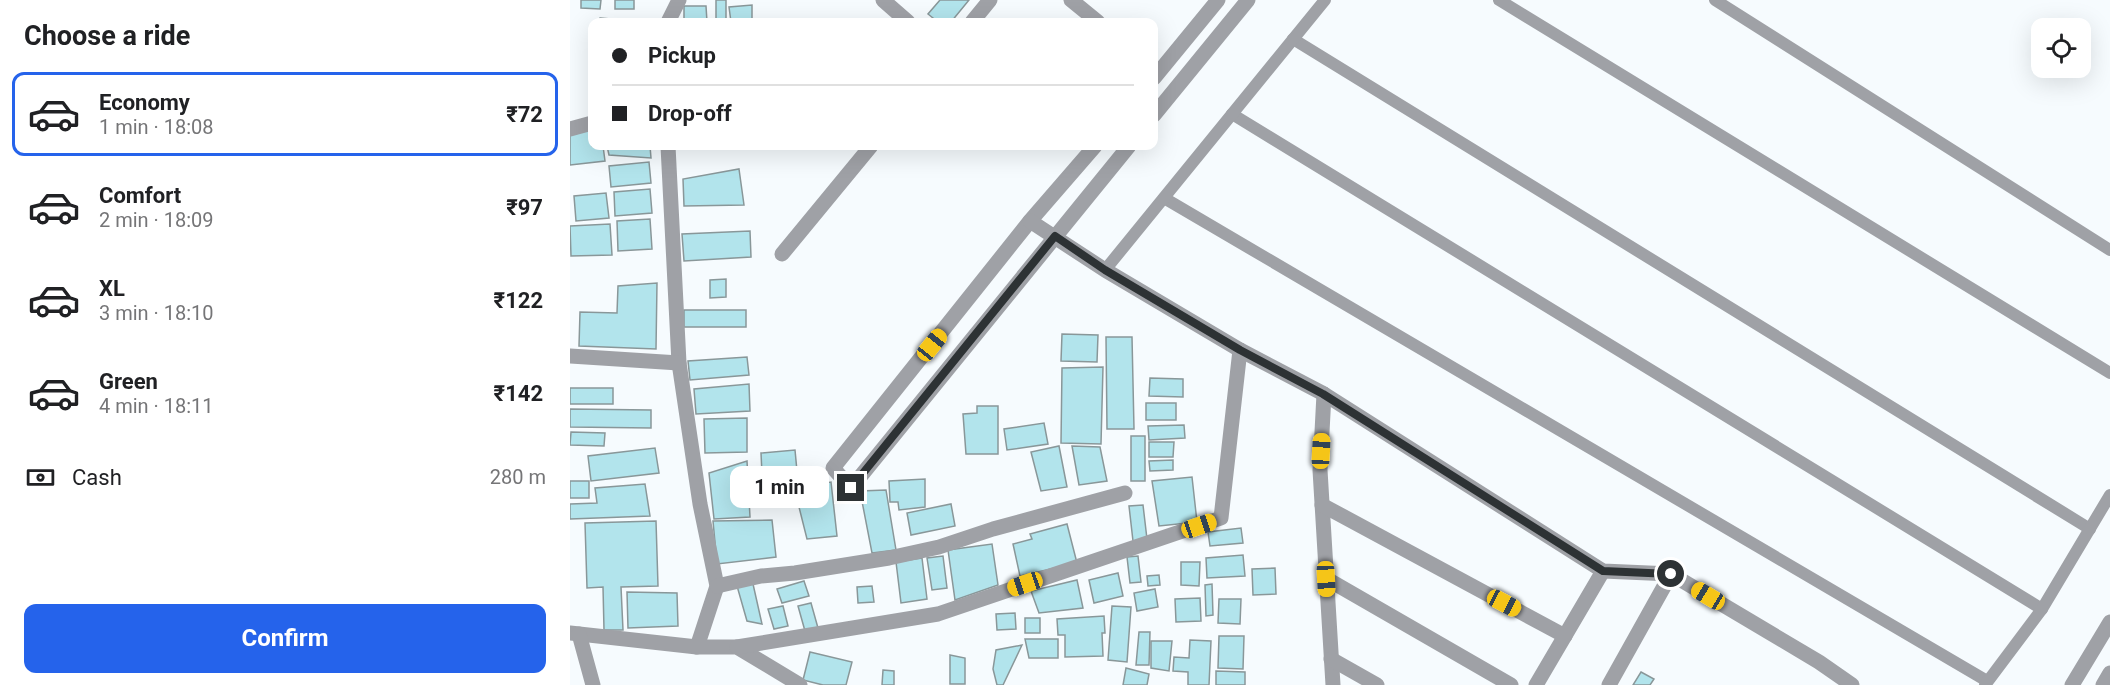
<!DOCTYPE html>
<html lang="en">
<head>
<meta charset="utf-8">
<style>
	body { margin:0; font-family:Roboto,sans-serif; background:#f2f2f2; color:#202124; height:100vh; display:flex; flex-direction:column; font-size:22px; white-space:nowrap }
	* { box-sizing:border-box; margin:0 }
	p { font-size:20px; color:#757577 }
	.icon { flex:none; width:33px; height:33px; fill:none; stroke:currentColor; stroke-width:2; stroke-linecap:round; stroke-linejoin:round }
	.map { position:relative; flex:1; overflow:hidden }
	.details { display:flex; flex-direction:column; background:#fff; width:570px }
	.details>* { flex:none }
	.top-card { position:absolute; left:18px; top:18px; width:570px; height:132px; border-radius:12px; box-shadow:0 6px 24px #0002; display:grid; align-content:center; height:132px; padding:0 24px; background:#fff }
	.tools { position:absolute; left:1461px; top:18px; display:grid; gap:12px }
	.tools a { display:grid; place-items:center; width:60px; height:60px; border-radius:12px; background:#fff; box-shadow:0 6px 24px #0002; font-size:30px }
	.end { position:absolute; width:27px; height:27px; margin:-14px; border:8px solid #2d3234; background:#fff; box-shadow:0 0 0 3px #fff }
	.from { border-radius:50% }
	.bubble { position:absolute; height:42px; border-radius:12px; background:#fff; box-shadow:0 6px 24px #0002; font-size:20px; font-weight:700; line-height:42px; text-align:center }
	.car { position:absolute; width:18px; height:36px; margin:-18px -9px; border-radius:8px; box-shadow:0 0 4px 2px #0007; background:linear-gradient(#f5c518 24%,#345 0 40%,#f5c518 0 76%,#345 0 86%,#f5c518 0) }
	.top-card b { display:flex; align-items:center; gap:21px; height:57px; font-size:22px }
	.top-card b+b { border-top:2px solid #e0e0e0 }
	.top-card i { width:15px; height:15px; background:#202124 }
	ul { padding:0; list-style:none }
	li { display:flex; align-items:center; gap:18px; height:84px; margin:0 12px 9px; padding:0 12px; border:3px solid transparent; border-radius:12px }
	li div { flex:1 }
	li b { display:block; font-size:22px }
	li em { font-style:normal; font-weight:700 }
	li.current { border-color:#2563eb }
	li>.icon { width:54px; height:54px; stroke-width:1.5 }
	h2 { padding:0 24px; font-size:27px; line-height:72px }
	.pay { display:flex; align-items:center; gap:15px; height:66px; padding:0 24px; font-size:22px }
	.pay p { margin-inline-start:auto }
	.action { display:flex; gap:12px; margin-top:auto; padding:12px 24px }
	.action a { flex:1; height:69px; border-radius:12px; background:#2563eb; color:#fff; font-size:24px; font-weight:700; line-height:69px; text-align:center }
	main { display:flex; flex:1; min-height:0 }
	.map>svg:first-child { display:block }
</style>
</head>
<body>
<main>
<section class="details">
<h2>Choose a ride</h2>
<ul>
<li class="current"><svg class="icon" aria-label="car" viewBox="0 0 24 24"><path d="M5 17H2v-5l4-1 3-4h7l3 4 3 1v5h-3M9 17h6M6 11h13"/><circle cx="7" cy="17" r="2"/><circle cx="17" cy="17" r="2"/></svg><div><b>Economy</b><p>1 min · 18:08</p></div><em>₹72</em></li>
<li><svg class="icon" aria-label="car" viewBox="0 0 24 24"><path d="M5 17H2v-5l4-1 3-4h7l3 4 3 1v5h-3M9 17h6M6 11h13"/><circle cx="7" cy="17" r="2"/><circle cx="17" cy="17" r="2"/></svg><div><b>Comfort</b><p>2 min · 18:09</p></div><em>₹97</em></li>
<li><svg class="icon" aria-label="car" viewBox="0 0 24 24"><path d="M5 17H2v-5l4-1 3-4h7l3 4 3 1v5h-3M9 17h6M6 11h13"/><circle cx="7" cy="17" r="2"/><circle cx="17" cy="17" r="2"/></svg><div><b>XL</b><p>3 min · 18:10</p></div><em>₹122</em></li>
<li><svg class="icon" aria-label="car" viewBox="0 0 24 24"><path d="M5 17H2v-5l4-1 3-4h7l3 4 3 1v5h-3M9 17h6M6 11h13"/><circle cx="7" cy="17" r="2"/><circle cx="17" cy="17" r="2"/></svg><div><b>Green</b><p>4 min · 18:11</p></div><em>₹142</em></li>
</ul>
<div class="pay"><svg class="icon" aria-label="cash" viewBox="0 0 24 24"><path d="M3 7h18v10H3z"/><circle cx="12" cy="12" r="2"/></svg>Cash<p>280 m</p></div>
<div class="action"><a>Confirm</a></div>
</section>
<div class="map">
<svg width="1540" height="685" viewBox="0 0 1540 685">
	<rect width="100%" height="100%" fill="#f6fbfe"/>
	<!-- building -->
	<g fill="#b2e4ec" stroke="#899799" stroke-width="1.5">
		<path d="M11,0H31L30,9L11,8Z"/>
		<rect x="45" y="0" width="19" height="9"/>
		<rect x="146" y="0" width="10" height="22"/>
		<path d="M370,0H399L381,22H368L358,14Z"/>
		<path d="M182,5V22H161L159,7Z"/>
		<path d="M114,6H136L137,22H104V21L114,20Z"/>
		<path d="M30,18L74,22H29Z"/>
		<path d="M22,130V146H33L35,161L0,165V133Z"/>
		<path d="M37,146H80L81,158L39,155Z"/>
		<path d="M79,162L81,183L41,187L39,166Z"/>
		<path d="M169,169L174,205L114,206L113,179Z"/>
		<path d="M80,189L82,213L45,216L44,192Z"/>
		<path d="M36,193L39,218L6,221L4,196Z"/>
		<path d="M80,219L82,249L48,251L47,221Z"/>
		<path d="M40,224L42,255L1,256L0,226Z"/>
		<path d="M180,231L181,257L114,261L112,234Z"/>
		<path d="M156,279V297L140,298V280Z"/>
		<path d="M87,283L86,349L9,346L10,312L47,313L48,286Z"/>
		<rect x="114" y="310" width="62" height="17"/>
		<path d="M492,334L528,335L527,362L491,361Z"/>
		<path d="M536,337H562L564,429H537Z"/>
		<path d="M177,357L179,375L120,380L118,361Z"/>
		<path d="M533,367L531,444L491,443L492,368Z"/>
		<path d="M580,378L613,379V397L579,396Z"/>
		<path d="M179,384L180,411L126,414L124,389Z"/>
		<rect x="0" y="388" width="43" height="16"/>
		<rect x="576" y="403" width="30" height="17"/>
		<path d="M407,406H428V454H396L393,414L407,413Z"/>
		<path d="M0,409L81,410V428L0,427Z"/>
		<path d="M177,418V452L135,453L134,419Z"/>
		<path d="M474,423L478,444L437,450L434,429Z"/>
		<path d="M614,425L615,438L579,440L578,426Z"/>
		<path d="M1,432L35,433L34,446L0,445Z"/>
		<rect x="561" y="436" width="14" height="45"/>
		<path d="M579,442H604L603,457H579Z"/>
		<path d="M489,446L497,487L471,491L461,452Z"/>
		<path d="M502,446L530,447L537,481L509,485Z"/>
		<path d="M85,448L89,473L21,481L18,456Z"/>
		<path d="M225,450L227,471L192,474L191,453Z"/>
		<path d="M603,460V470L580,471L579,461Z"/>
		<path d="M177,461L180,517L144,519L139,473Z"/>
		<path d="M622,477L627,522L589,526L582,481Z"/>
		<path d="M355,479V507L329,510L328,502H320L319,481Z"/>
		<rect x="0" y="481" width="19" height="17"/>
		<path d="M261,482L267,536L237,539L226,495L237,492L235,486Z"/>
		<path d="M75,484L80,516L0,519V504L27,503L25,488Z"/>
		<path d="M316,490L326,550L302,553L290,491Z"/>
		<path d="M381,504L385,526L341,535L337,513Z"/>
		<path d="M573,505L577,539L563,541L559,506Z"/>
		<path d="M202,520L206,557L147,564L143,521Z"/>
		<path d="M86,521L88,586L51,587L53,630H34L33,587L17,588L15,523Z"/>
		<path d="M497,524L507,563L450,576L443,544L462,539L460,534Z"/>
		<path d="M671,528L673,543L640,546L638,532Z"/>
		<path d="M422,544L428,585L385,600L378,550Z"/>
		<path d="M673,555L675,576L637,578L636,558Z"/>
		<path d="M373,556L377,588L362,590L357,558Z"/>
		<path d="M568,556L571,582L560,583L557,557Z"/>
		<path d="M352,558L357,599L331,603L326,562Z"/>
		<path d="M611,562H630L629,586L611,585Z"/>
		<path d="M705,568L706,594L683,595L682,569Z"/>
		<path d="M548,573L553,596L524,603L519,580Z"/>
		<path d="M589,575L590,585L578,586L577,576Z"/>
		<path d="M507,580L513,608L469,613L461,591Z"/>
		<path d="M234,581L239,596L212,603L207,589Z"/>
		<path d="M183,584L192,624L177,621L167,586Z"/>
		<path d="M642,584L643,615L636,616L635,585Z"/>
		<path d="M302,586L304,602L288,603L287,587Z"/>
		<path d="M585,589L588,607L567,611L564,593Z"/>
		<path d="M57,592L107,593L108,626L58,628Z"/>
		<path d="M630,598L631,621L606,622L605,599Z"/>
		<path d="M649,599H671L670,624L648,623Z"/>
		<path d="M241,603L248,628L235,631L228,606Z"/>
		<path d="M213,606L218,626L204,629L198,609Z"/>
		<path d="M542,606L561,607L557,662L538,660Z"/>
		<path d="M445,613L446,629L427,630L426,614Z"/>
		<path d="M534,616L535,633H532L533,656L495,657V635H488L487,619Z"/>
		<rect x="455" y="618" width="15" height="15"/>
		<path d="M569,632H580L579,665H566Z"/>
		<path d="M649,636H674L673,669L648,668Z"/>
		<path d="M455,639H488V658H459Z"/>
		<path d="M620,640L641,641L639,685H618V672L603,671L604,657L619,658Z"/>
		<path d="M581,641H602L599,671L581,668Z"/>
		<path d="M452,645L433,685H427L423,669L426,650Z"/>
		<path d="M240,652L282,662L276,685H253L233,680Z"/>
		<path d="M380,655L395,658V684H380Z"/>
		<path d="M556,668L579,674L577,685H553Z"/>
		<path d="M313,670L324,671V685H312Z"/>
		<path d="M646,671L675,672V685H646Z"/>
		<path d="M1071,672L1084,679L1080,685H1063Z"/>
	</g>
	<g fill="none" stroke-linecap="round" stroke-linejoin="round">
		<!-- lane -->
		<g stroke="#9fa1a6" stroke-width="12">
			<path d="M929,0L1540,373"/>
			<path d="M1145,0L1540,250"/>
			<path d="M723,39L1520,529"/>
			<path d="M662,114L1472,609"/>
			<path d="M594,198L1417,681"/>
			<path d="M535,270L755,0"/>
			<path d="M1415,685L1472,609L1540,495"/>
		</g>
		<!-- street -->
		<g stroke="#9fa1a6" stroke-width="15">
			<path d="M313,0L338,22"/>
			<path d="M501,0L528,22"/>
			<path d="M98,22L109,0"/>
			<path d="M402,22L420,0"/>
			<path d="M584,78L648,0"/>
			<path d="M584,115L678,0"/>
			<path d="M0,129L22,123"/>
			<path d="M98,146L109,363L130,504L147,586L127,647"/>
			<path d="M525,146L460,221L263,468L281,488L559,146"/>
			<path d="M460,221L535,270L670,350L754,394L1033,571L1101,574L1249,662L1282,685"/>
			<path d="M212,254L301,146"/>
			<path d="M0,356L109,363"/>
			<path d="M754,394L750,470L763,685"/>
			<path d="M752,505L995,636"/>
			<path d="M757,579L941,685"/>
			<path d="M147,586L191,576L225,573L319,558L369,547L423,529L555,493"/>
			<path d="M0,633L127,647H167L230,685"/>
			<path d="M9,634L23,685"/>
			<path d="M167,647L368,614L651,518L670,350"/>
			<path d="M761,659L807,685"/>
			<path d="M966,685L1033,571"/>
			<path d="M1039,685L1101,574"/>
			<path d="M1502,685L1540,622"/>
			<path d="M1533,685L1540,673"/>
		</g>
	</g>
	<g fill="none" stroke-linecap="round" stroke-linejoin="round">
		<!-- route -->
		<path stroke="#2d3234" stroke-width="8" d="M281,488L485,236L535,270L670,350L753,394L1033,571L1101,574"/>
	</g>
</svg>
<div class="tools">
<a><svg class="icon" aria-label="locate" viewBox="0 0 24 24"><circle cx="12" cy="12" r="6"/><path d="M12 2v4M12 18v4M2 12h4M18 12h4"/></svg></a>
</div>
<i class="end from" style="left:1101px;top:574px"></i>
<i class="end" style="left:281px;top:488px"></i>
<div class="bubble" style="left:160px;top:466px;width:99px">1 min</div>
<i class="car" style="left:362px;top:345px;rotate:39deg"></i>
<i class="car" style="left:751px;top:451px;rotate:3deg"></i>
<i class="car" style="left:629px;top:526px;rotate:71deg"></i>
<i class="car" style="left:756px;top:579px;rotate:177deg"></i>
<i class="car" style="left:455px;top:584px;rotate:251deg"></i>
<i class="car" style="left:1138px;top:596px;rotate:301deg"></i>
<i class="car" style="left:934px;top:603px;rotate:118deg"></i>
<div class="top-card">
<b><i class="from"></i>Pickup</b>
<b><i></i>Drop-off</b>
</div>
</div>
</main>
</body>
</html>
